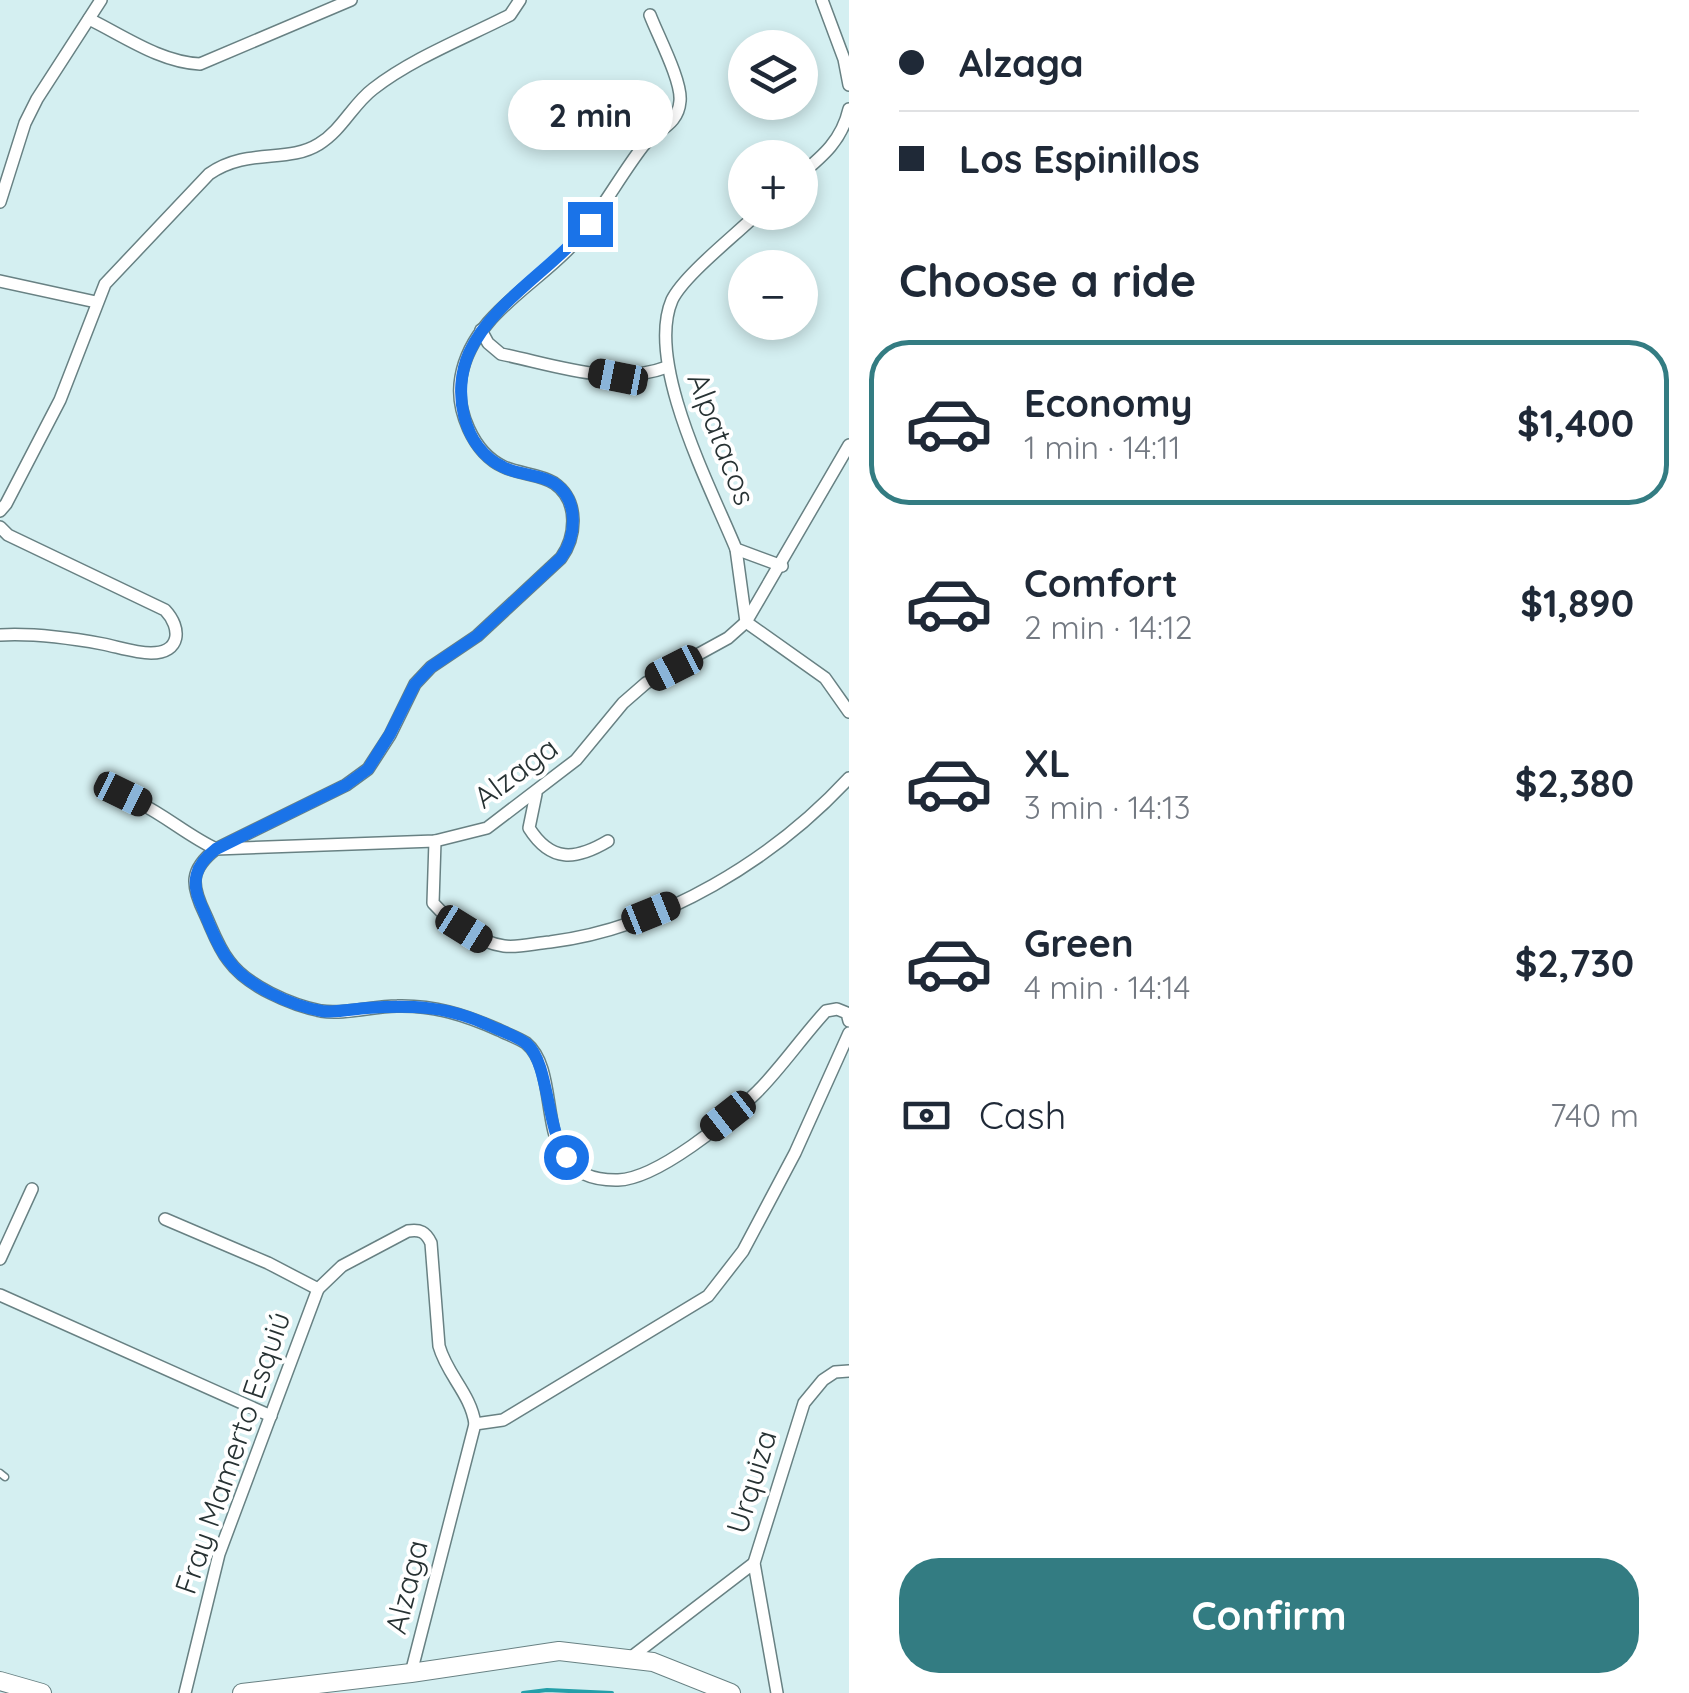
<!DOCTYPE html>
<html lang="en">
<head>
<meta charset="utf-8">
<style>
	body { margin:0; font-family:Quicksand,sans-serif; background:#f6f6f7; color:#1f2937; height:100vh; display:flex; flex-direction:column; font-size:38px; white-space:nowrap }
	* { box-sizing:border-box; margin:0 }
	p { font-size:32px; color:#747a83 }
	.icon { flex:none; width:55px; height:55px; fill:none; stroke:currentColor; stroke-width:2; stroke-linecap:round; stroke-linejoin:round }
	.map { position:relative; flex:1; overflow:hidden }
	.drawer { display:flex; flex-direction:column; background:#fff; width:840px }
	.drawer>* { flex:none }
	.guide { display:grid; align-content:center; height:220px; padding:0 50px; background:#fff }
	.buttons { position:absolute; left:728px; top:30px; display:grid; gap:20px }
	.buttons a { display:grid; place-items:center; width:90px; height:90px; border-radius:50%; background:#fff; box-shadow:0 5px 15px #0003; font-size:50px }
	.end { position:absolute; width:45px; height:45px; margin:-22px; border:12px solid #1a73e8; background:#fff; box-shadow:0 0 0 5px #fff }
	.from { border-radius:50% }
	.bubble { position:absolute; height:70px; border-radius:35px; background:#fff; box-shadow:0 5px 15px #0003; font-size:32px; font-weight:700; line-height:70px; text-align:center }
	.car { position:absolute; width:30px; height:60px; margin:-30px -15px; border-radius:12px; box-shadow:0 0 8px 2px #0007; background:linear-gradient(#222 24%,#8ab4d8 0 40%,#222 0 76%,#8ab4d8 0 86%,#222 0) }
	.guide b { display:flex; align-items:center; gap:35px; height:95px; font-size:38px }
	.guide b+b { border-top:2px solid #e0e1e3 }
	.guide i { width:25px; height:25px; background:#1f2937 }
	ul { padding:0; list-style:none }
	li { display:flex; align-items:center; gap:30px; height:165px; margin:0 20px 15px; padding:0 30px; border:5px solid transparent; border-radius:40px }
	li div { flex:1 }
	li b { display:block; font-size:38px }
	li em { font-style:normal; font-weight:700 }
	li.active { border-color:#337c82 }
	li>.icon { width:90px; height:90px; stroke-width:1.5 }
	h2 { padding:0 50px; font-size:45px; line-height:120px }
	.pay { display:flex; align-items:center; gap:25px; height:110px; padding:0 50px; font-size:38px }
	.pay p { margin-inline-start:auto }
	.action { display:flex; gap:20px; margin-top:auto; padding:20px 50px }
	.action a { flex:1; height:115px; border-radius:40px; background:#337c82; color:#fff; font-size:40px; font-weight:700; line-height:115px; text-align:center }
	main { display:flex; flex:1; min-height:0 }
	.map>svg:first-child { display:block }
</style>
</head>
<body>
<main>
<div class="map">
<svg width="849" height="1693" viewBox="0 0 849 1693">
	<rect width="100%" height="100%" fill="#d4eff1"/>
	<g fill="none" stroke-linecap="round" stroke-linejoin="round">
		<!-- stream -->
		<path stroke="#249fa9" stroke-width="4" d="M523,1693L547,1690L612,1693"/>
		<defs>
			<path id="lane" d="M0,1473L5,1477"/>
			<g id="street">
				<path d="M822,0L844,59L849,85"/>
				<path d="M89,19C124,36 160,62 200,64L351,0"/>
				<path d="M800,175C823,156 842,140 849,109"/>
				<path d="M0,202L25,123L37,99L101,0"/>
				<path d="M759,212C737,234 684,275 672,300C645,363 711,488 736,549L782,566"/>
				<path d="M0,281L96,302"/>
				<path d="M481,330L488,343L501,354C555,365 613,387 667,367"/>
				<path d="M849,445L746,622L728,638L646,683L623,703L576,760L487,828L435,841L216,849C189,870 191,885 205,914C212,929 218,947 229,961C247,986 291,1005 321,1011C344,1015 373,1006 397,1006C434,1005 465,1015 499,1030C507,1034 518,1038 526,1043C567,1077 525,1182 618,1180C657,1179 729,1120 757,1092C782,1067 802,1037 826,1011L837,1009L847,1013L849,1021"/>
				<path d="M0,511L6,504L60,400L105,284L209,174C248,147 287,164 319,144C342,130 353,104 373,89C413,58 465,38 510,15L520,0"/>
				<path d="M0,527L8,535L165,610C182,628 181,653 151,653C136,653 118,647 103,644C70,638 34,633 0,635"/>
				<path d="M736,549L746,622L825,678L849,712"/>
				<path d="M102,792C146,796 177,831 216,849L346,785L368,769L390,735L415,684L431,667L477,636L561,558C576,537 580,501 554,483C540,474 519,474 504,467C473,453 455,409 461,377C472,314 539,284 577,240C602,210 620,176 643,146C657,129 678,126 680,101C682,81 658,36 650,15"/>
				<path d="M536,794L529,828C551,863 576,860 608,841"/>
				<path d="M435,841L433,903C451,923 477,942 504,946C518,948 536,943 550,942C662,928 774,859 849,778"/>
				<path d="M165,1219L268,1263L318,1289L342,1266L408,1231C420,1229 426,1232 431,1243L439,1346C447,1375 471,1394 475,1424"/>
				<path d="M0,1259L32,1189"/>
				<path d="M0,1295L271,1416"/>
				<path d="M630,1658L754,1563"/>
				<path d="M411,1673L475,1424L503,1420L708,1296L743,1251L795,1153L849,1033"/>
				<path d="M185,1693L219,1554L318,1289"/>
				<path d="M777,1693L754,1563L804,1403L823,1380L835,1372L849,1371"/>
			</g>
			<g id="secondary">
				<path d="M0,1681L42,1693"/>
				<path d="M242,1693L411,1673L559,1651L653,1662L731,1693"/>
			</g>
		</defs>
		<!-- lane casing -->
		<use href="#lane" stroke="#688183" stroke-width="9"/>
		<!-- street casing -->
		<use href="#street" stroke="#688183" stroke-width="14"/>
		<!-- secondary casing -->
		<use href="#secondary" stroke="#688183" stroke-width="20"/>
		<!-- lane -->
		<use href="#lane" stroke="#fff" stroke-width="6"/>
		<!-- street -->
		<use href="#street" stroke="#fff" stroke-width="11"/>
		<!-- secondary -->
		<use href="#secondary" stroke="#fff" stroke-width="18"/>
	</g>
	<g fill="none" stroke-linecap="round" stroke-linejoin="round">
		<!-- route -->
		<path stroke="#1a73e8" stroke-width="12" d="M566,1157C546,1126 549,1064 527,1044C516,1035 498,1030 486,1024C447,1006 410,1005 367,1008C353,1009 336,1013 322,1011C292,1006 247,986 229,961C217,946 210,925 202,907C190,882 195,865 216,849L346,785L368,769L390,734L415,684L431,667L477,636L561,558C576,537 580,500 554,483C539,474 518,475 503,467C462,447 452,391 469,353C492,302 554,268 590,224"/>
	</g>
	<g text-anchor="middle" stroke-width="8" stroke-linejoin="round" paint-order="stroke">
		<!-- street labels -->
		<g font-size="30" fill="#273233" stroke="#fff">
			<text transform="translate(721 439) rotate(69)" y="10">Alpatacos</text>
			<text transform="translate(516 773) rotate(-37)" y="10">Alzaga</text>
			<text transform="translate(233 1453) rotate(-71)" y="10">Fray Mamerto Esquiú</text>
			<text transform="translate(752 1482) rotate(-73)" y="10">Urquiza</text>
			<text transform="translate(407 1587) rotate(-76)" y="10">Alzaga</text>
		</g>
	</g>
</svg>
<div class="buttons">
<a><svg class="icon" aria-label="layers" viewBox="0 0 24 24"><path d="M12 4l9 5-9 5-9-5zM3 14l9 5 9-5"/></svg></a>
<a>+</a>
<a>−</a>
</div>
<i class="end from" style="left:566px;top:1157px"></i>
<i class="end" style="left:590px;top:224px"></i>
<div class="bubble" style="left:508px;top:80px;width:165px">2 min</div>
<i class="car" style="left:618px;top:377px;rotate:281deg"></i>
<i class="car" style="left:674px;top:668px;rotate:243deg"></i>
<i class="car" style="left:123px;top:794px;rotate:116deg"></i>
<i class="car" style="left:651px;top:913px;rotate:68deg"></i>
<i class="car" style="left:464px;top:929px;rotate:122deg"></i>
<i class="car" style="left:728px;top:1116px;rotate:232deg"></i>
</div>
<section class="drawer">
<div class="guide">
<b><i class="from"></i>Alzaga</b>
<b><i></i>Los Espinillos</b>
</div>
<h2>Choose a ride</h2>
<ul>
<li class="active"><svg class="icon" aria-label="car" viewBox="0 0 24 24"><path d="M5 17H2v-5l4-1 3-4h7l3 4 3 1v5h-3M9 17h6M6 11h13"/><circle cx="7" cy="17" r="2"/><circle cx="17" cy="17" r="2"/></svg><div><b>Economy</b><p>1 min · 14:11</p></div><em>$1,400</em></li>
<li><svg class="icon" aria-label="car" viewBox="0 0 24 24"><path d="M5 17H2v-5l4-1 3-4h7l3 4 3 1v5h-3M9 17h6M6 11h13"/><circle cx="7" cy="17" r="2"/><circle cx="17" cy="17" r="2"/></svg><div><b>Comfort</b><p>2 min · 14:12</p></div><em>$1,890</em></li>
<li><svg class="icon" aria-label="car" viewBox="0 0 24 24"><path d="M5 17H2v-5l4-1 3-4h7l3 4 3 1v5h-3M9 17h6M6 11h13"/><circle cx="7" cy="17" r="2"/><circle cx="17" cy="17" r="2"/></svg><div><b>XL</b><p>3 min · 14:13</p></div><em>$2,380</em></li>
<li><svg class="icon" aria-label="car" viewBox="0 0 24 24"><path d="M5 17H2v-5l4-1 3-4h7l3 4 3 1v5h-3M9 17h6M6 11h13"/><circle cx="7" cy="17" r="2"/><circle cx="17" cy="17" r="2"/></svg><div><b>Green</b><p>4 min · 14:14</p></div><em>$2,730</em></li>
</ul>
<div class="pay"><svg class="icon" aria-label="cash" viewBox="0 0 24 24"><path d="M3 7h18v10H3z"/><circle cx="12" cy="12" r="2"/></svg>Cash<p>740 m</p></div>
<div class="action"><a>Confirm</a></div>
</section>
</main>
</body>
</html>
